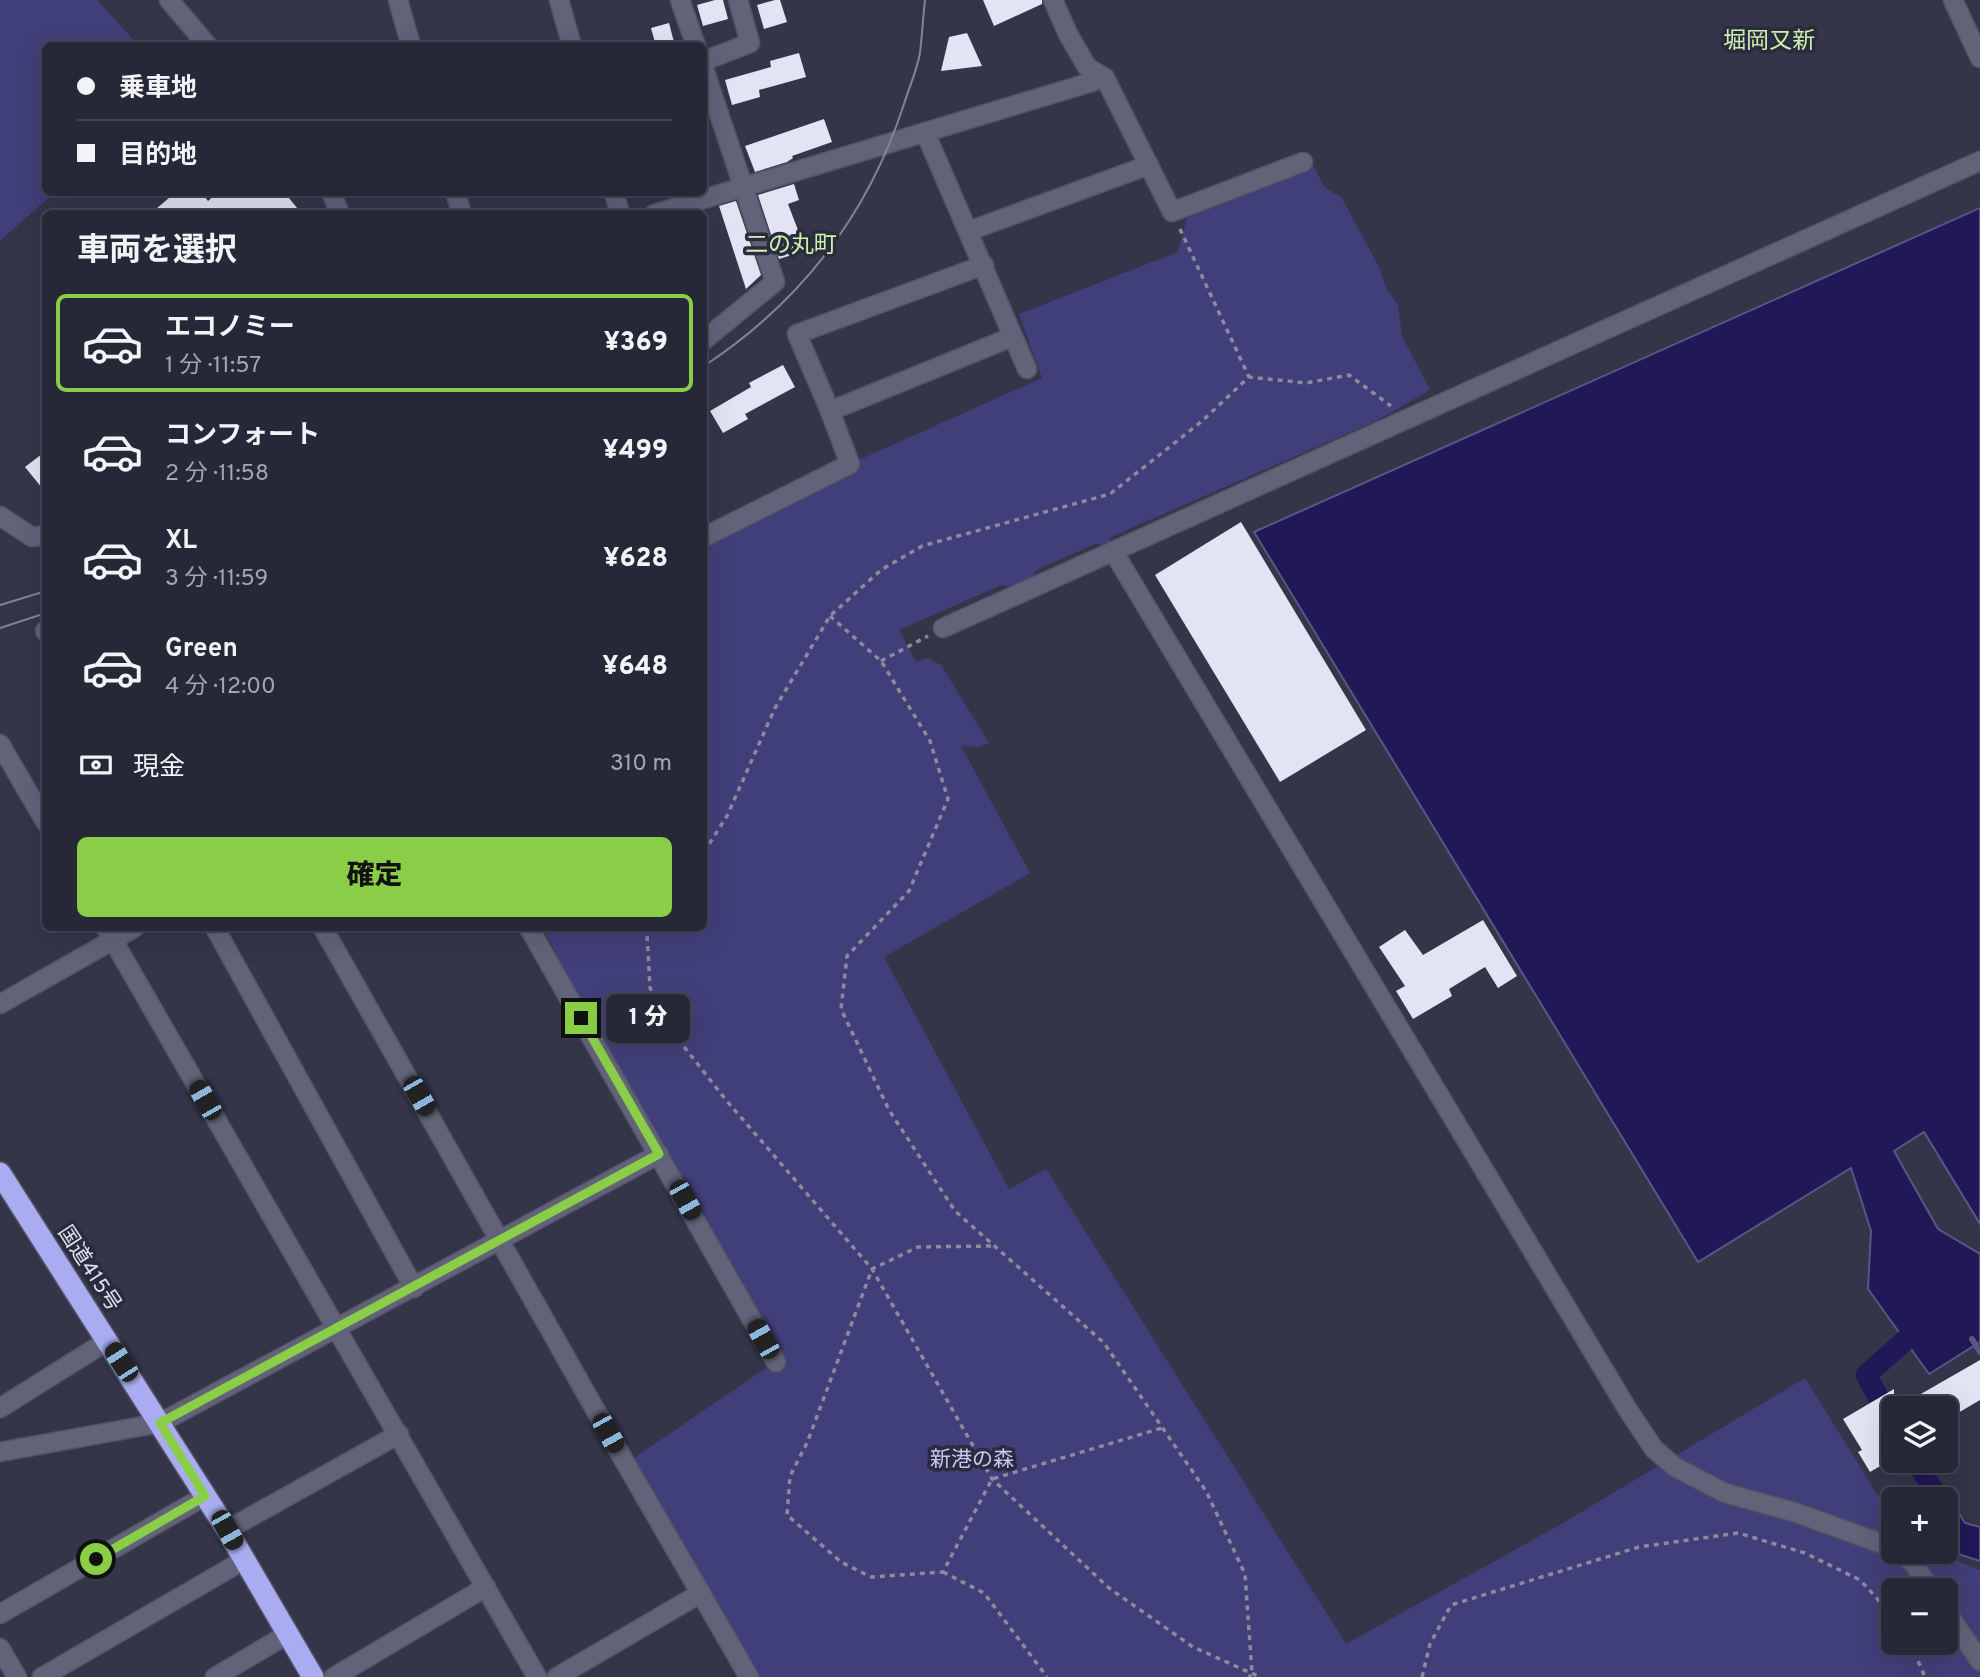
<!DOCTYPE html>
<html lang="ja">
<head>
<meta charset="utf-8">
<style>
	body { margin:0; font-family:Overpass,"Noto Sans JP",sans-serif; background:#2f303f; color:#f1f3f6; height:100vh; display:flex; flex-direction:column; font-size:26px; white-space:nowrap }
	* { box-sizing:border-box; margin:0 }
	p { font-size:23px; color:#a4a6ad }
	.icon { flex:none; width:38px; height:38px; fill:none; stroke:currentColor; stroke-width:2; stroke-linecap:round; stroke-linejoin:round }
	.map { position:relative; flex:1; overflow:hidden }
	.sheet { position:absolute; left:42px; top:210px; width:665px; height:721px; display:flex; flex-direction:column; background:#272837; border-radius:10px; box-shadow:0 7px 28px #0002,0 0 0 2px #434452 }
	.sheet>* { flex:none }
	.hud { position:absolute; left:42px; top:42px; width:665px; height:154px; border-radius:10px; box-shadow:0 7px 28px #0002,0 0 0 2px #434452; display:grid; align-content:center; height:154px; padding:0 35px; background:#272837 }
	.tools { position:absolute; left:1881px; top:1396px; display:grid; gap:14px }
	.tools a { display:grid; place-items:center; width:77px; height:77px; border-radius:10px; background:#272837; box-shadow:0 7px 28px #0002,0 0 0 2px #434452; font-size:35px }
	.end { position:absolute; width:32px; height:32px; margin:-16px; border:9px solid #8ace47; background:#111; box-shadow:0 0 0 4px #111 }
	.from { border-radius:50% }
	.bubble { position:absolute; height:49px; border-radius:10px; background:#272837; box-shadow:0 7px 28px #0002,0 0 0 2px #434452; font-size:23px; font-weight:800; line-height:49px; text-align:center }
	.car { position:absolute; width:21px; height:42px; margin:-21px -10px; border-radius:9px; box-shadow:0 0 5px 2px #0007; background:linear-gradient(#222 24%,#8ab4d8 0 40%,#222 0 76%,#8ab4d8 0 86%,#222 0) }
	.hud b { display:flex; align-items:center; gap:24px; height:66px; font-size:26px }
	.hud b+b { border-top:2px solid #434452 }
	.hud i { width:18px; height:18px; background:#f1f3f6 }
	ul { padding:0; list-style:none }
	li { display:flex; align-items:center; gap:21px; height:98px; margin:0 14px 10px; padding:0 21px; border:4px solid transparent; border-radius:10px }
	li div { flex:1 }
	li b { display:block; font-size:26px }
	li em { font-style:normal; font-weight:800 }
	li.active { border-color:#8ace47 }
	li>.icon { width:63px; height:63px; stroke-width:1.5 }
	h2 { padding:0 35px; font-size:32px; line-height:84px }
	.pay { display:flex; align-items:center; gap:18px; height:77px; padding:0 35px; font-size:26px }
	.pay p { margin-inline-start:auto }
	.action { display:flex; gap:14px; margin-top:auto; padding:14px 35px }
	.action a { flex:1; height:80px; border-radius:10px; background:#8ace47; color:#111; font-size:28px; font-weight:800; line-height:80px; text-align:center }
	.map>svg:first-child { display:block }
</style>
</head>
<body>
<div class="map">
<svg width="1980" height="1677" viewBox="0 0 1980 1677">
	<rect width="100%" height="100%" fill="#343549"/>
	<!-- green -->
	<g fill="#413f79" fill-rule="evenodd">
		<path d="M0,0H97L138,45L46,46V192L54,193L0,241Z"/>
		<path d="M1313,165L1324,187L1342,198L1380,269L1386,288L1398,305L1402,336L1430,390L1376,421L1111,537L1107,545L1095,544L1036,570L1033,576L1014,587L1001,585L899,630L916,662L928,658L941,665L989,743L977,747L961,746L1030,873L884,957L1009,1189L1046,1169L1346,1644L1563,1523L1805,1378L1893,1520L1894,1552H1933L1980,1570V1677H751L628,1462L775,1362L659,1154L543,928H704V537L850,464L1042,378L1019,314L1178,252L1187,218ZM1894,1591H1946V1643H1894Z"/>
	</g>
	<!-- water -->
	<g fill="#211857" stroke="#5b5585" stroke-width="2">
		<path d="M1980,208V1224L1924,1132L1894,1151L1938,1229L1980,1254V1342L1929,1374L1868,1289L1871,1231L1851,1168L1698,1262L1254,532Z"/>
		<path d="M1947,1494L1965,1523L1980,1527V1561L1946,1550V1500H1937Z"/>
	</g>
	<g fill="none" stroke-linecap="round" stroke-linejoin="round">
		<!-- stream -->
		<path stroke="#5b5585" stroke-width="6" d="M1972,1339L1980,1352"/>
		<!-- canal -->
		<g stroke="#211857" stroke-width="21">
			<path d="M1892,1421L1866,1375L1925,1323"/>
			<path d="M1916,1461L1939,1500"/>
		</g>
	</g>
	<!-- building -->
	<g fill="#e2e4f3">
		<path d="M715,0H723L728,19L703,26L697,5Z"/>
		<path d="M775,0H780L787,22L764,29L757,5Z"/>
		<path d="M983,0H1042V4L994,26Z"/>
		<path d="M669,23L675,46H656L651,28Z"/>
		<path d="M967,33L982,66L941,71L949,37Z"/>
		<path d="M799,53L806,77L759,90L760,97L732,105L725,80L771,67L770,61Z"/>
		<path d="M824,119L832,142L792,156L793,158L787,162L755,172L745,146Z"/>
		<path d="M794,184L799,200L788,204L803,243L799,245L801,252L779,259L758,195Z"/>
		<path d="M176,192H201L208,201L218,192H284L302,214H150Z"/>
		<path d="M736,201L761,275L746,289L719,206Z"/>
		<path d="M783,365L795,387L745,414L748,419L723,433L710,411L751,387L749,383Z"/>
		<path d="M46,451V493L25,467Z"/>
		<path d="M1241,522L1366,730L1280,782L1155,575Z"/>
		<path d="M1483,920L1517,976L1498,988L1485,967L1449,989L1452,996L1413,1019L1396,991L1405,986L1379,947L1405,930L1423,955Z"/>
		<path d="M1980,1360V1400L1946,1420V1409H1894V1458L1870,1472L1858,1452L1862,1450L1843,1419L1894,1389V1396L1900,1406Z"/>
	</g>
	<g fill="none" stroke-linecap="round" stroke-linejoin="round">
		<defs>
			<g id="minor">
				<path d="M169,0L208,46"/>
				<path d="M398,0L411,46"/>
				<path d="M559,0L572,46"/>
				<path d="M680,0L696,46"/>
				<path d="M1053,0L1068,34L1087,67L1105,78L1172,212L1303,162"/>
				<path d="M1953,0L1980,58"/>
				<path d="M704,61L750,43L738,0"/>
				<path d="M704,69L775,282L704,340"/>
				<path d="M925,132L1027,369"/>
				<path d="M331,192L340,214"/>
				<path d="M455,192L462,214"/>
				<path d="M614,192L620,214"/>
				<path d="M654,214L1105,78"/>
				<path d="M969,231L1149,165"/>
				<path d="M830,411L1012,337"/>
				<path d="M0,516L32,537L46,535"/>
				<path d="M704,537L850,464L830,411L797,334L984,265"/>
				<path d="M1113,551L1628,1410L1654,1449L1675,1467L1725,1493L1794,1512L1894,1548"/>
				<path d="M943,628L1980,161"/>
				<path d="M45,631H46"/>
				<path d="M0,744L46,823"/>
				<path d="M106,928L537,1677"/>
				<path d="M215,928L414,1288"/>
				<path d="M323,928L622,1457L749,1677"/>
				<path d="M529,928L776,1362"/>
				<path d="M0,1004L134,928"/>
				<path d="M0,1408L107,1341"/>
				<path d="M0,1452L160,1423L659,1154"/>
				<path d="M227,1530L399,1434"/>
				<path d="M1899,1552L1913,1563L1932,1591"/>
				<path d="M1946,1611L1980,1661"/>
				<path d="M0,1614L205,1496"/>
				<path d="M0,1648L17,1677"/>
				<path d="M42,1677L244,1560"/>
				<path d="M215,1677L288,1634"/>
				<path d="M334,1677L486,1587"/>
				<path d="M557,1677L701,1593"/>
			</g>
			<path id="highway" d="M0,1173L227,1530L313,1677"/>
		</defs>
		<!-- minor casing -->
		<use href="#minor" stroke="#535465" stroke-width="21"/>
		<!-- highway casing -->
		<use href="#highway" stroke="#535465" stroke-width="24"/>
		<!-- path -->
		<g stroke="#8a8b9b" stroke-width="3.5" stroke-dasharray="5 5" stroke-linecap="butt">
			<path d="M1180,229L1249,377"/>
			<path d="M830,616L881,661L930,741L948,799L909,891L847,956L841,1009L889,1110L955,1211L1104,1343L1206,1491L1245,1574L1252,1673L1249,1677"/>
			<path d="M881,661L928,636"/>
			<path d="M704,852L727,816L775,708L830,616L881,570L922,546L1110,494L1201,422L1249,377L1306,383L1349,375L1391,406"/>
			<path d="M652,928L647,934L650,988L681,1043L726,1100L872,1269L992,1479L1109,1588L1193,1647L1260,1677"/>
			<path d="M991,1246L918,1247L872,1269L807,1443L790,1476L787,1515L841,1562L871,1577L943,1572L992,1479L1162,1428"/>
			<path d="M943,1572L984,1593L1047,1677"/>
			<path d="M1910,1643L1925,1677"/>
			<path d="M1422,1677L1430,1644L1451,1605L1639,1547L1738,1533L1805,1553L1860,1580L1894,1617"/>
		</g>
		<!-- minor -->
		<use href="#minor" stroke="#626379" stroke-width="18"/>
		<!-- highway -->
		<use href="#highway" stroke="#a9acf1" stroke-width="21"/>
		<!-- tram -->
		<g stroke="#838494" stroke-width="2">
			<path d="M704,366C801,302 868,215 904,104C909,88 917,70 920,53C922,36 923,18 925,0"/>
			<path d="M0,605L46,591"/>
			<path d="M0,628L46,613"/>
		</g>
	</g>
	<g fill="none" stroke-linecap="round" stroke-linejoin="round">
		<!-- route -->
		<path stroke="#8ace47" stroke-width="9" d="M96,1559L205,1496L160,1423L659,1154L581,1018"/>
	</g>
	<g text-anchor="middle" stroke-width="7" stroke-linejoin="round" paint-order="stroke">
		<!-- street labels -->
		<g font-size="21" fill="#e2e3ef" stroke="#2a2b3e">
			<text transform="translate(90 1268) rotate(57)" y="7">国道415号</text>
		</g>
		<!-- park labels -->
		<g font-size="21" fill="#c7caf1" stroke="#2a2b3e">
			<text x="972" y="1466">新港の森</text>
		</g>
		<!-- neighbourhood labels -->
		<g font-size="23" fill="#cbf2ad" stroke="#2a2b3e">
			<text x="1769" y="48">堀岡又新</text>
			<text x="791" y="252">二の丸町</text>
		</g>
	</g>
</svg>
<div class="tools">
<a><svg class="icon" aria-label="layers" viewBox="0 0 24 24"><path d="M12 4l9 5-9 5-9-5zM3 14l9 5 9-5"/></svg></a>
<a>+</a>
<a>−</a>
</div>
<i class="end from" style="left:96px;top:1559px"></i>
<i class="end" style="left:581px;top:1018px"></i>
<div class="bubble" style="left:606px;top:994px;width:84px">1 分</div>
<i class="car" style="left:419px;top:1096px;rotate:150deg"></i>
<i class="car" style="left:205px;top:1100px;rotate:330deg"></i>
<i class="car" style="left:685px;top:1200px;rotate:151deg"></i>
<i class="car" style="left:763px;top:1339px;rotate:331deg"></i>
<i class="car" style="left:121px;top:1362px;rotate:327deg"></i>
<i class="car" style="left:608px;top:1433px;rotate:151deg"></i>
<i class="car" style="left:227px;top:1530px;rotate:151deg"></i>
<div class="hud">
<b><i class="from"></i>乗車地</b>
<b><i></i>目的地</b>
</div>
<section class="sheet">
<h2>車両を選択</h2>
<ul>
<li class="active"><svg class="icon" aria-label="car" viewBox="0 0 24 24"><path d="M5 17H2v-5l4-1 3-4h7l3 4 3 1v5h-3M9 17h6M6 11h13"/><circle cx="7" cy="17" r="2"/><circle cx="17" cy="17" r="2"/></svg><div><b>エコノミー</b><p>1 分 · 11:57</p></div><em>¥369</em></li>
<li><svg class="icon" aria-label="car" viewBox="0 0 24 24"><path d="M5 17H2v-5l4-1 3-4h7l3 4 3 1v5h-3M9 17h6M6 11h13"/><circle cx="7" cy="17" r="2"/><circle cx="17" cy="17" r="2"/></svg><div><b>コンフォート</b><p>2 分 · 11:58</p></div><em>¥499</em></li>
<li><svg class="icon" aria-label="car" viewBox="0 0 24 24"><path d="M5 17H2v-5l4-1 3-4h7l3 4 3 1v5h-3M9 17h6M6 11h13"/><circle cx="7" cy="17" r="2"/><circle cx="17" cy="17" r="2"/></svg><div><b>XL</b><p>3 分 · 11:59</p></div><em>¥628</em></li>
<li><svg class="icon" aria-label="car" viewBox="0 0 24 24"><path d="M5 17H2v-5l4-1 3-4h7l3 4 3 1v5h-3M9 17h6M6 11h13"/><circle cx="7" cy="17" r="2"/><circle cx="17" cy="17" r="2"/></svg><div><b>Green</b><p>4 分 · 12:00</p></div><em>¥648</em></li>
</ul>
<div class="pay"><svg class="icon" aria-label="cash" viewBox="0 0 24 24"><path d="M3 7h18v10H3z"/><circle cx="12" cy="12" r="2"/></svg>現金<p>310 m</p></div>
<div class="action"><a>確定</a></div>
</section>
</div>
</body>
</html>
